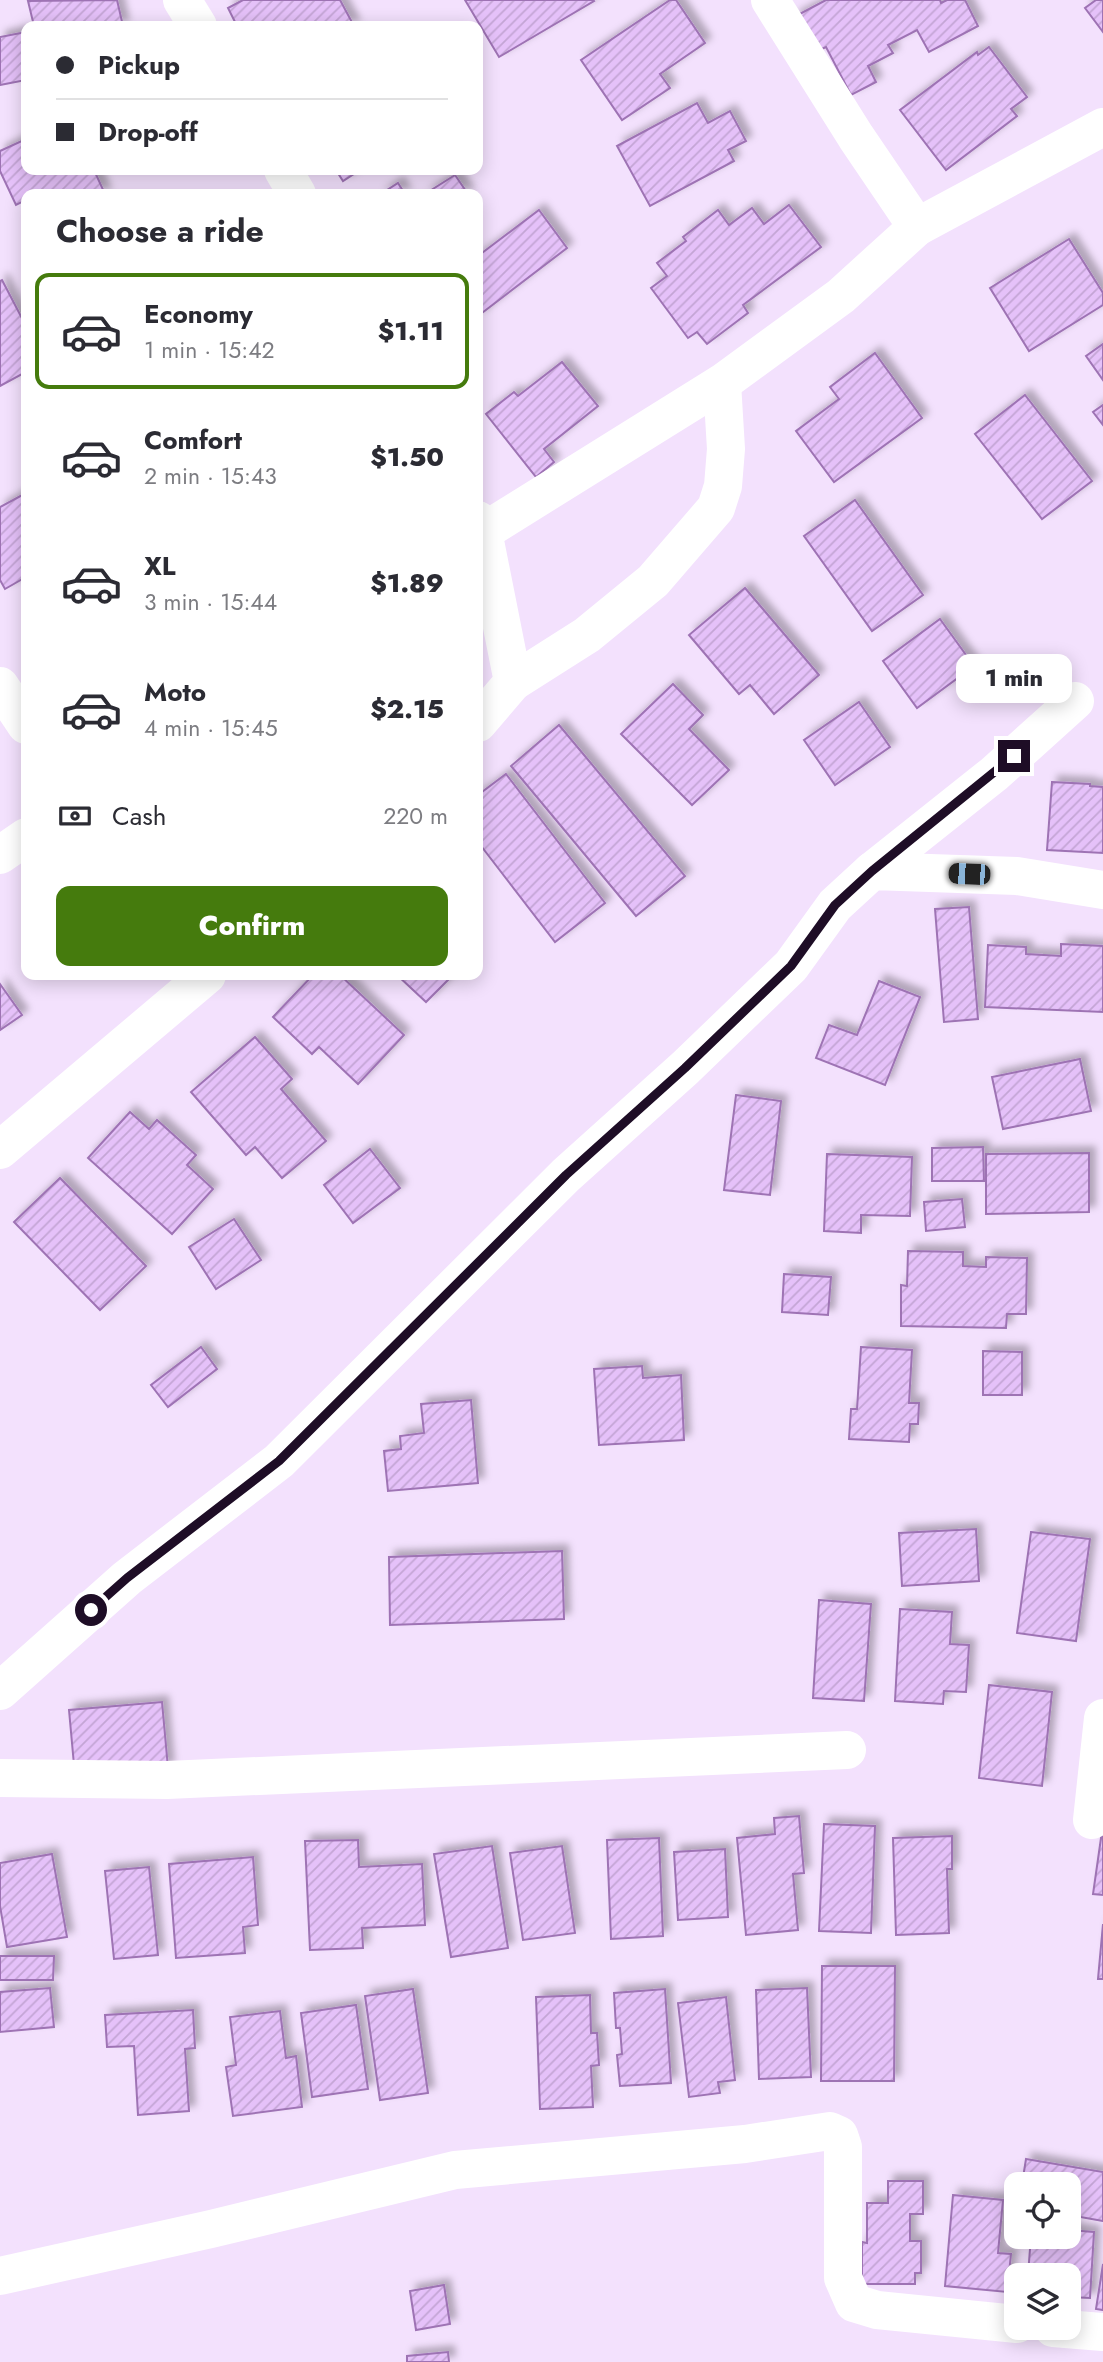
<!DOCTYPE html>
<html lang="en">
<head>
<meta charset="utf-8">
<style>
	body { margin:0; font-family:Jost,sans-serif; background:#f2f2f3; color:#2b2b33; height:100vh; display:flex; flex-direction:column; font-size:26px; white-space:nowrap }
	* { box-sizing:border-box; margin:0 }
	p { font-size:23px; color:#7c7c81 }
	.icon { flex:none; width:38px; height:38px; fill:none; stroke:currentColor; stroke-width:2; stroke-linecap:round; stroke-linejoin:round }
	.map { position:relative; flex:1; overflow:hidden }
	.sheet { position:absolute; left:21px; top:189px; width:462px; height:791px; display:flex; flex-direction:column; background:#fff; border-radius:14px; box-shadow:0 4px 18px #0003 }
	.sheet>* { flex:none }
	.top-card { position:absolute; left:21px; top:21px; width:462px; height:154px; border-radius:14px; box-shadow:0 4px 18px #0003; display:grid; align-content:center; height:154px; padding:0 35px; background:#fff }
	.tools { position:absolute; left:1004px; top:2172px; display:grid; gap:14px }
	.tools a { display:grid; place-items:center; width:77px; height:77px; border-radius:14px; background:#fff; box-shadow:0 4px 18px #0003; font-size:35px }
	.end { position:absolute; width:32px; height:32px; margin:-16px; border:9px solid #1e0d26; background:#fff; box-shadow:0 0 0 4px #fff }
	.from { border-radius:50% }
	.bubble { position:absolute; height:49px; border-radius:14px; background:#fff; box-shadow:0 4px 18px #0003; font-size:23px; font-weight:800; line-height:49px; text-align:center }
	.car { position:absolute; width:21px; height:42px; margin:-21px -10px; border-radius:9px; box-shadow:0 0 5px 2px #0007; background:linear-gradient(#222 24%,#8ab4d8 0 40%,#222 0 76%,#8ab4d8 0 86%,#222 0) }
	.top-card b { display:flex; align-items:center; gap:24px; height:66px; font-size:26px }
	.top-card b+b { border-top:2px solid #e1e1e2 }
	.top-card i { width:18px; height:18px; background:#2b2b33 }
	ul { padding:0; list-style:none }
	li { display:flex; align-items:center; gap:21px; height:116px; margin:0 14px 10px; padding:0 21px; border:4px solid transparent; border-radius:14px }
	li div { flex:1 }
	li b { display:block; font-size:26px }
	li em { font-style:normal; font-weight:800 }
	li.current { border-color:#457b0d }
	li>.icon { width:63px; height:63px; stroke-width:1.5 }
	h2 { padding:0 35px; font-size:32px; line-height:84px }
	.pay { display:flex; align-items:center; gap:18px; height:77px; padding:0 35px; font-size:26px }
	.pay p { margin-inline-start:auto }
	.button { display:flex; gap:14px; margin-top:auto; padding:14px 35px }
	.button a { flex:1; height:80px; border-radius:14px; background:#457b0d; color:#fff; font-size:28px; font-weight:800; line-height:80px; text-align:center }
	.map>svg:first-child { display:block }
</style>
</head>
<body>
<div class="map">
<svg width="1103" height="2362" viewBox="0 0 1103 2362">
	<defs>
		<pattern id="building-hatch" width="6" height="6" patternUnits="userSpaceOnUse" patternTransform="scale(1.75)"><rect width="6" height="6" fill="#e5c1f9"/><path d="M-1 1l2-2M0 6l6-6M5 7l2-2" fill="none" stroke="#c4a5d5"/></pattern>
		<filter id="shadow"><feDropShadow dx="6" dy="-6" stdDeviation="3.5" flood-color="#0004"/></filter>
	</defs>
	<rect width="100%" height="100%" fill="#f3e1fd"/>
	<!-- building -->
	<g fill="url(#building-hatch)" stroke="#9e73b4" stroke-width="2" filter="url(#shadow)">
		<path d="M117,0L123,26H34L28,1Z"/>
		<path d="M243,0H340L354,26H237L228,8Z"/>
		<path d="M465,0H593L594,1L499,57Z"/>
		<path d="M670,0H676L705,43L660,74L670,88L622,120L581,60Z"/>
		<path d="M826,0H940L941,3L947,0H965L978,26L929,52L917,30L888,45L893,53L868,66L876,82L851,95L826,47L813,53L794,17Z"/>
		<path d="M1096,0H1103V32L1085,8Z"/>
		<path d="M26,32V80L0,85V37Z"/>
		<path d="M989,47L1027,97L1011,109L1017,116L946,170L900,110L977,52L978,55Z"/>
		<path d="M697,103L708,123L730,111L746,141L728,150L734,161L650,206L617,146Z"/>
		<path d="M26,139V170H94L105,194H26V200L16,205L0,171V151Z"/>
		<path d="M336,170H360L343,181Z"/>
		<path d="M455,175L468,194H425Z"/>
		<path d="M398,183L405,194H381Z"/>
		<path d="M789,205L821,247L743,305L748,313L707,344L697,332L688,338L651,288L667,276L657,263L686,241L683,237L718,210L729,225L752,208L764,224Z"/>
		<path d="M539,210L567,248L478,316V256Z"/>
		<path d="M1069,239L1103,293V305L1029,351L990,288Z"/>
		<path d="M2,280L26,326V372L0,386V281Z"/>
		<path d="M1103,344V380L1086,356Z"/>
		<path d="M875,353L922,418L834,482L796,431L839,399L830,387Z"/>
		<path d="M562,362L598,406L544,449L554,462L536,477L486,414L514,392L518,396Z"/>
		<path d="M1025,395L1092,481L1042,519L975,434Z"/>
		<path d="M1103,405V425L1093,412Z"/>
		<path d="M26,493V577L5,589L0,580V507Z"/>
		<path d="M855,500L923,595L872,631L804,536Z"/>
		<path d="M745,588L819,675L774,714L750,685L739,694L689,635Z"/>
		<path d="M940,619L974,666L917,708L883,661Z"/>
		<path d="M673,684L703,715L689,729L729,770L692,805L621,734Z"/>
		<path d="M859,702L890,747L835,785L804,740Z"/>
		<path d="M559,725L685,876L636,916L511,766Z"/>
		<path d="M506,774L605,903L555,942L478,842V795Z"/>
		<path d="M1052,782L1090,784V786L1103,787V853L1047,850Z"/>
		<path d="M969,907L978,1019L944,1022L935,909Z"/>
		<path d="M1061,944L1103,946V1012L985,1007L988,945L1026,947V954L1061,956Z"/>
		<path d="M313,975H340L404,1035L358,1084L319,1047L312,1054L273,1017Z"/>
		<path d="M397,975H453L426,1002Z"/>
		<path d="M879,981L920,997L885,1085L816,1058L829,1025L857,1035Z"/>
		<path d="M0,984L22,1015L0,1030Z"/>
		<path d="M255,1037L292,1079L281,1089L326,1141L282,1178L255,1147L246,1155L191,1092Z"/>
		<path d="M1080,1059L1091,1111L1003,1129L992,1077Z"/>
		<path d="M736,1095L781,1101L770,1195L724,1190Z"/>
		<path d="M130,1112L149,1129L157,1120L196,1155L187,1165L213,1189L172,1234L88,1158Z"/>
		<path d="M983,1147L984,1181H932V1148Z"/>
		<path d="M370,1149L400,1188L353,1223L324,1185Z"/>
		<path d="M1089,1153V1212L986,1214V1154Z"/>
		<path d="M827,1154L912,1157L910,1216L861,1215V1233L824,1231Z"/>
		<path d="M60,1178L146,1266L100,1310L14,1222Z"/>
		<path d="M962,1199L965,1227L926,1231L924,1202Z"/>
		<path d="M234,1219L261,1260L216,1289L189,1247Z"/>
		<path d="M908,1251L963,1252V1266L986,1267V1257L1027,1258L1026,1314H1007L1006,1328L901,1326V1285L907,1286Z"/>
		<path d="M784,1274L831,1277L828,1315L782,1312Z"/>
		<path d="M201,1347L217,1369L168,1407L151,1385Z"/>
		<path d="M861,1347L912,1350L909,1403H919L918,1424H910L909,1442L849,1439L851,1409H857Z"/>
		<path d="M983,1351L1022,1352V1395H983Z"/>
		<path d="M642,1366L643,1378L681,1375L684,1440L599,1445L594,1369Z"/>
		<path d="M471,1400L478,1483L388,1491L384,1451L401,1449L400,1436L424,1433L421,1404Z"/>
		<path d="M976,1529L979,1581L902,1586L899,1533Z"/>
		<path d="M1031,1532L1090,1539L1076,1641L1017,1633Z"/>
		<path d="M562,1551L564,1619L390,1625L389,1557Z"/>
		<path d="M819,1600L871,1604L864,1701L813,1698Z"/>
		<path d="M900,1609L952,1612L950,1644L969,1645L966,1692L944,1691L943,1704L895,1701Z"/>
		<path d="M989,1685L1052,1692L1042,1786L979,1778Z"/>
		<path d="M162,1702L168,1768L75,1776L69,1710Z"/>
		<path d="M799,1816L804,1873L793,1874L798,1930L746,1935L737,1838L775,1834L774,1818Z"/>
		<path d="M824,1824L875,1826L871,1933L819,1931Z"/>
		<path d="M1103,1824V1895L1093,1894Z"/>
		<path d="M952,1836V1869H947L949,1933L896,1935L893,1838Z"/>
		<path d="M659,1838L663,1936L611,1939L607,1840Z"/>
		<path d="M358,1840L359,1867L422,1864L425,1925L362,1928L363,1948L310,1950L305,1841Z"/>
		<path d="M492,1846L508,1948L451,1957L434,1854Z"/>
		<path d="M562,1846L575,1933L523,1940L510,1853Z"/>
		<path d="M725,1849L728,1917L678,1920L674,1852Z"/>
		<path d="M52,1854L67,1937L7,1947L0,1906V1863Z"/>
		<path d="M253,1857L258,1925L243,1927L245,1953L176,1958L169,1864Z"/>
		<path d="M149,1867L158,1955L114,1959L105,1871Z"/>
		<path d="M1103,1924V1979H1098Z"/>
		<path d="M0,1956H54L53,1980H0Z"/>
		<path d="M822,1966H895L894,2081H821Z"/>
		<path d="M50,1988L54,2027L0,2032V1992Z"/>
		<path d="M807,1988L811,2077L759,2079L756,1990Z"/>
		<path d="M413,1989L428,2093L380,2100L365,1996Z"/>
		<path d="M665,1989L671,2083L620,2086L617,2055L622,2054L620,2028H616L614,1993Z"/>
		<path d="M590,1995L591,2033H597L599,2065L591,2066L593,2107L540,2109L536,1997Z"/>
		<path d="M726,1997L735,2080L718,2082L720,2093L689,2097L678,2003Z"/>
		<path d="M356,2005L368,2089L312,2097L301,2013Z"/>
		<path d="M193,2010L195,2048L185,2049L189,2111L138,2115L134,2046L107,2047L105,2015Z"/>
		<path d="M280,2011L286,2058L296,2056L302,2107L233,2116L226,2067L236,2065L230,2017Z"/>
		<path d="M1026,2159L1103,2172V2221L1069,2215V2184H1022Z"/>
		<path d="M888,2181H923V2214H910V2241H921V2273H915V2284H862V2242L867,2243V2203H888Z"/>
		<path d="M953,2195L1003,2200L998,2253L1011,2254L1007,2292L945,2286Z"/>
		<path d="M1069,2230L1094,2232L1090,2298L1069,2297V2275H1028L1031,2236H1069Z"/>
		<path d="M1103,2264V2310L1096,2309Z"/>
		<path d="M444,2285L450,2324L416,2330L410,2291Z"/>
		<path d="M448,2352L449,2362H407V2356Z"/>
	</g>
	<g fill="none" stroke-linecap="round" stroke-linejoin="round">
		<!-- minor -->
		<g stroke="#fff" stroke-width="38">
			<path d="M182,0L198,26"/>
			<path d="M283,170L297,194"/>
			<path d="M917,227L1103,127"/>
			<path d="M478,520L483,531L513,682L478,723"/>
			<path d="M478,535L722,383L841,296L917,227L856,137L770,0"/>
			<path d="M513,682L587,635L653,581L716,508L723,486L726,449L722,383"/>
			<path d="M0,686L26,725"/>
			<path d="M0,855L26,837"/>
			<path d="M872,871L994,774L1075,701"/>
			<path d="M0,1150L207,975"/>
			<path d="M0,1691L127,1578L279,1461L566,1175L685,1068L791,966L835,905L872,871L1017,876L1103,890"/>
			<path d="M0,1778L167,1780L847,1750"/>
			<path d="M1092,1820L1103,1718"/>
			<path d="M0,2276L211,2229L455,2170L745,2144L830,2131L839,2135L843,2147V2278L854,2303L877,2310L1017,2324"/>
			<path d="M1053,2328L1103,2332"/>
		</g>
	</g>
	<g fill="none" stroke-linecap="round" stroke-linejoin="round">
		<!-- route -->
		<path stroke="#1e0d26" stroke-width="9" d="M91,1610L127,1578L279,1461L566,1175L685,1068L791,966L835,905L872,871L1014,756"/>
	</g>
</svg>
<div class="tools">
<a><svg class="icon" aria-label="locate" viewBox="0 0 24 24"><circle cx="12" cy="12" r="6"/><path d="M12 2v4M12 18v4M2 12h4M18 12h4"/></svg></a>
<a><svg class="icon" aria-label="layers" viewBox="0 0 24 24"><path d="M12 4l9 5-9 5-9-5zM3 14l9 5 9-5"/></svg></a>
</div>
<i class="end from" style="left:91px;top:1610px"></i>
<i class="end" style="left:1014px;top:756px"></i>
<div class="bubble" style="left:956px;top:654px;width:116px">1 min</div>
<i class="car" style="left:969px;top:874px;rotate:272deg"></i>
<div class="top-card">
<b><i class="from"></i>Pickup</b>
<b><i></i>Drop-off</b>
</div>
<section class="sheet">
<h2>Choose a ride</h2>
<ul>
<li class="current"><svg class="icon" aria-label="car" viewBox="0 0 24 24"><path d="M5 17H2v-5l4-1 3-4h7l3 4 3 1v5h-3M9 17h6M6 11h13"/><circle cx="7" cy="17" r="2"/><circle cx="17" cy="17" r="2"/></svg><div><b>Economy</b><p>1 min · 15:42</p></div><em>$1.11</em></li>
<li><svg class="icon" aria-label="car" viewBox="0 0 24 24"><path d="M5 17H2v-5l4-1 3-4h7l3 4 3 1v5h-3M9 17h6M6 11h13"/><circle cx="7" cy="17" r="2"/><circle cx="17" cy="17" r="2"/></svg><div><b>Comfort</b><p>2 min · 15:43</p></div><em>$1.50</em></li>
<li><svg class="icon" aria-label="car" viewBox="0 0 24 24"><path d="M5 17H2v-5l4-1 3-4h7l3 4 3 1v5h-3M9 17h6M6 11h13"/><circle cx="7" cy="17" r="2"/><circle cx="17" cy="17" r="2"/></svg><div><b>XL</b><p>3 min · 15:44</p></div><em>$1.89</em></li>
<li><svg class="icon" aria-label="car" viewBox="0 0 24 24"><path d="M5 17H2v-5l4-1 3-4h7l3 4 3 1v5h-3M9 17h6M6 11h13"/><circle cx="7" cy="17" r="2"/><circle cx="17" cy="17" r="2"/></svg><div><b>Moto</b><p>4 min · 15:45</p></div><em>$2.15</em></li>
</ul>
<div class="pay"><svg class="icon" aria-label="cash" viewBox="0 0 24 24"><path d="M3 7h18v10H3z"/><circle cx="12" cy="12" r="2"/></svg>Cash<p>220 m</p></div>
<div class="button"><a>Confirm</a></div>
</section>
</div>
</body>
</html>
